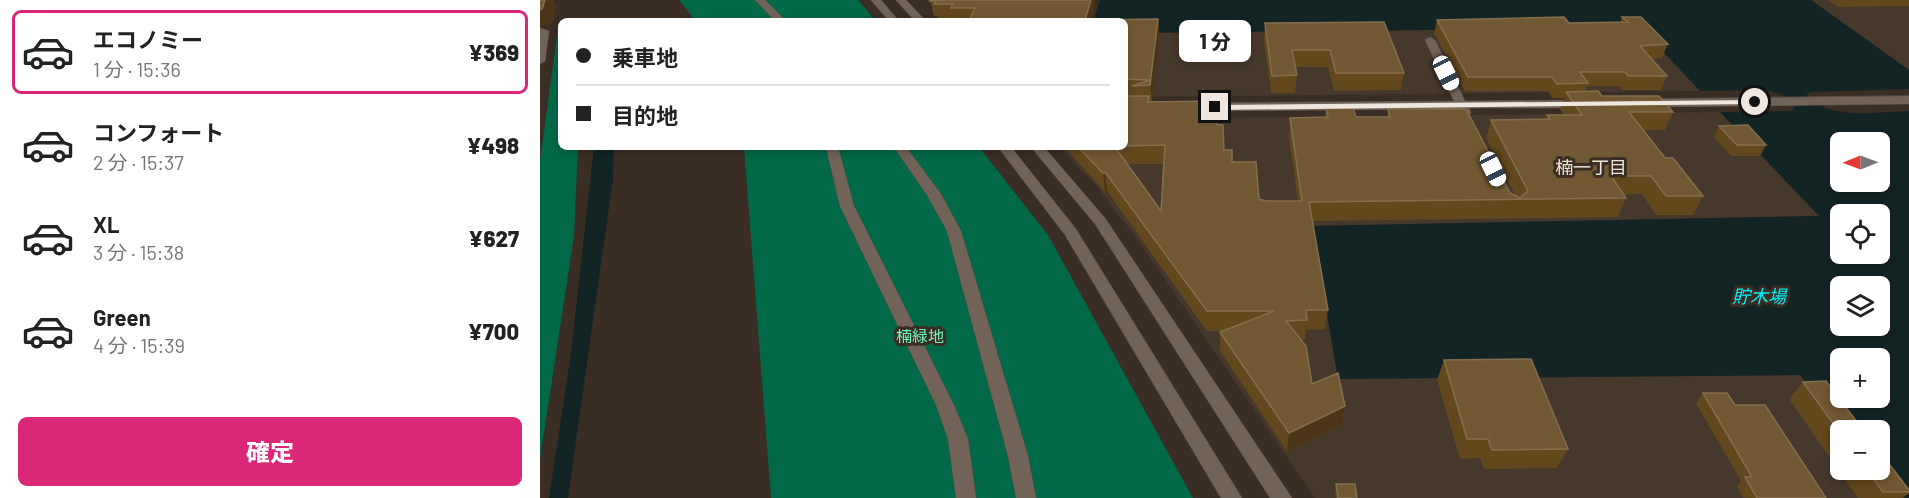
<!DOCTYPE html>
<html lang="ja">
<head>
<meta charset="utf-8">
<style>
	body { margin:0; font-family:Barlow,"Noto Sans JP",sans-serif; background:#f2f2f2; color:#222; height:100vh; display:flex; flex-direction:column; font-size:22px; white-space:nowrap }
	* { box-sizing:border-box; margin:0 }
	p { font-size:20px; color:#767676 }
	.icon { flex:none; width:33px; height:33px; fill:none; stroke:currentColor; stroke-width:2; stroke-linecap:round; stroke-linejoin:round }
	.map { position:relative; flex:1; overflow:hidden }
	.drawer { display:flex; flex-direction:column; background:#fff; width:540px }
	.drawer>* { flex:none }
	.top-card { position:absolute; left:18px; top:18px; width:570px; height:132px; border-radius:9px; box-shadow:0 3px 9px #0003; display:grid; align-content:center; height:132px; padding:0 18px; background:#fff }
	.needle { width:39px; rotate:269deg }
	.tools { position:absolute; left:1290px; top:132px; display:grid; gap:12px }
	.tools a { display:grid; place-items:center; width:60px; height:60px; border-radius:9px; background:#fff; box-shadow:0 3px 9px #0003; font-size:30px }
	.end { position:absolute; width:27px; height:27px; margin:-14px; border:8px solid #efe6e0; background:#111; box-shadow:0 0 0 3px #111 }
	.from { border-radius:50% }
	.bubble { position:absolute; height:42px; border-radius:9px; background:#fff; box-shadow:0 3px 9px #0003; font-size:20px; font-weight:800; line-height:42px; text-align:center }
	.car { position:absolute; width:18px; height:36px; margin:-18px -9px; border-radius:8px; box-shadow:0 0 4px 2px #0007; background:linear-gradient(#fff 24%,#345 0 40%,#fff 0 76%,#345 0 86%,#fff 0) }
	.top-card b { display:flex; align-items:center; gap:21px; height:57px; font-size:22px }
	.top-card b+b { border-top:2px solid #e0e0e0 }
	.top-card i { width:15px; height:15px; background:#222 }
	ul { padding:10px 0 0; list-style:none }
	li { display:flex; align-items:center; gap:18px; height:84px; margin:0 12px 9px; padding:0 6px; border:3px solid transparent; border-radius:9px }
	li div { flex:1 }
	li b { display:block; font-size:22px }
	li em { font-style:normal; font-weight:800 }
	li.current { border-color:#db2777 }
	li>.icon { width:54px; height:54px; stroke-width:1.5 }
	.cta { display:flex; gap:12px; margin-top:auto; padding:12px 18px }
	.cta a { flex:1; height:69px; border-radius:9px; background:#db2777; color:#fff; font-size:24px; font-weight:800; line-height:69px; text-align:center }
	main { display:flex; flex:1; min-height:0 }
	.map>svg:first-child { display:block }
</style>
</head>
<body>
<main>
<section class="drawer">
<ul>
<li class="current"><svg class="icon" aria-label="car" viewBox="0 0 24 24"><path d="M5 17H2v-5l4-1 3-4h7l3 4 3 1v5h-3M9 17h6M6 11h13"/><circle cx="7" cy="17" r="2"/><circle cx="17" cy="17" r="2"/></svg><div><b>エコノミー</b><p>1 分 · 15:36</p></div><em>¥369</em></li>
<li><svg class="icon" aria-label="car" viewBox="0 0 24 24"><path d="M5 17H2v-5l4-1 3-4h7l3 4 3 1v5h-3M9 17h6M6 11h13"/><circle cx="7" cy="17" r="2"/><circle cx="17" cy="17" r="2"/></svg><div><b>コンフォート</b><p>2 分 · 15:37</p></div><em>¥498</em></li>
<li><svg class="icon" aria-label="car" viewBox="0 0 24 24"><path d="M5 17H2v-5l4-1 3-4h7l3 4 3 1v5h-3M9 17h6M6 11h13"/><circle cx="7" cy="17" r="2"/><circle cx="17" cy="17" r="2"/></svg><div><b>XL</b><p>3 分 · 15:38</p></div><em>¥627</em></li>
<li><svg class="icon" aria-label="car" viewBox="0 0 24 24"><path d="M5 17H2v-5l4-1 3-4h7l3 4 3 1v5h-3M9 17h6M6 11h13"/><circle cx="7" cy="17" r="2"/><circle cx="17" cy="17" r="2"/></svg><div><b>Green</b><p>4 分 · 15:39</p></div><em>¥700</em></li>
</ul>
<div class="cta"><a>確定</a></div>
</section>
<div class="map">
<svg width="1369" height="498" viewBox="0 0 1369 498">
	<rect width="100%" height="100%" fill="#3a2d23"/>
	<!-- industrial -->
	<g fill="#46382b">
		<path d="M1271,0H1369V70Z"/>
		<path d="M1101,28L1160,91L585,97V33Z"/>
		<path d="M1180,112L1280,216L772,226L798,379L1260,375L1301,430L1300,470L1351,498H775L598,240L555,184L519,147H585V119Z"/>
	</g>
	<!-- green -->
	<g fill="#016947">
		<path d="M139,0H318L336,21H156Z"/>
		<path d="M21,26V147H38L34,236L0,459V162L18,27Z"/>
		<path d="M204,147H439L508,235L653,498H231Z"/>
	</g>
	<!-- water -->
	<g fill="#132425" fill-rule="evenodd">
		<path d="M560,0H1271L1369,70V89L1270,92L1266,96C1294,121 1334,112 1369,111V498H1351L1340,470V430H1301L1260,375L798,379L772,226L1279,216L1180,112L1251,111L1255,107L1241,94L1226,90L1160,91L1101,28L585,33V21H554ZM1300,142H1340V182H1300ZM1300,214H1340V254H1300ZM1300,286H1340V326H1300ZM1300,358H1340V398H1300Z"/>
		<path d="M54,147H74L73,179L28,498H9L31,353Z"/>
	</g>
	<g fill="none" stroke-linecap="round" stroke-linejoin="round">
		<defs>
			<g id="minor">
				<path d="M215,0H225L246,21H235Z"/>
				<path d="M331,0H341L359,21H349Z"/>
				<path d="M356,0H366L386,21H375Z"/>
				<path d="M0,28L9,31L5,61L0,64Z"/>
				<path d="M890,37L895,40L925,101L1041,100L1047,104L1041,108H929L931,113L925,117L921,116L917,109L657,111L651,107L657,103L914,101L885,40Z"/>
				<path d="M1369,96V104L1107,107L1101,103L1107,99Z"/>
				<path d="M286,147H298L314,206L414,405L428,439L436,498H416L408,439L396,405L300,206Z"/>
				<path d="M354,147H366L401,194L421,231L488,456L496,498H476L468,456L407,231L387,195Z"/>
				<path d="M458,147H471L536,229L702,498H681L525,235Z"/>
				<path d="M491,147H504L565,218L752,498H730L555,224Z"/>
			</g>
		</defs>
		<!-- minor casing -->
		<use href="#minor" stroke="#564b43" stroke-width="1"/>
		<!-- minor -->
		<use href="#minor" fill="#726358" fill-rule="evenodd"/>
	</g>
	<!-- wall -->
	<g fill="#63471d" fill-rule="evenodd">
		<path d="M384,0H554L555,5L551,20L618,19L619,34L612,101H677V125H683L684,150H692V162H716L719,199L726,201H758L749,136L750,118L785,117L786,108H813L816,117H847L848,109H926L970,193L975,195L946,138L951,120L1006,119L1007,115H1024L1020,109L1024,98H1012L1008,91H925L894,33L897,20L1024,17L1029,23H1080L1082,17H1101L1128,44L1122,58L1112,59L1127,76L1121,90H1082L1079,86H1047L1045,92L1058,91L1062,96H1119L1133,112L1125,130H1103L1125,158H1133L1163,196L1153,215H1116L1102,194L1084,195L1086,198L1078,217L772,221L788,310L785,329L766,330L765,339L761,340L766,346L772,384L798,373L805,406L802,425L747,452L680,351V332L683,331H667L567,191L565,192L524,147H585V96H593L585,95V21H414L413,19H398L397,16H394L390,1ZM587,164H624L621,211Z"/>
		<path d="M1288,0H1369V6L1298,7Z"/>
		<path d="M725,23L864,73L861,90L794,91L788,67H755L757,75L755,93H731L724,40Z"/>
		<path d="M1179,126L1226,145L1220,156H1191L1174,137Z"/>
		<path d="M904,360L1028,449L1017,468L944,469L940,458L920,459L897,380Z"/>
		<path d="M1263,382L1300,430V470H1340L1369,490V493L1363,498H1318L1249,399Z"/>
		<path d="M1163,393L1195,405L1286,498H1203L1197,486L1201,481L1156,403Z"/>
		<path d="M796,484L817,498H796L795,490Z"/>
	</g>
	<!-- shaded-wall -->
	<g fill="#4c3516">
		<path d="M5,0H13L17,7L11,25L0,26V10Z"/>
		<path d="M551,0H554L555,5L551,21L545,20Z"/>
		<path d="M618,19L619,34L612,102L610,85Z"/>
		<path d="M565,172L567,191L565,192L563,173Z"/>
		<path d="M805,406L802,425L747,452L749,433Z"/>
	</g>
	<!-- building -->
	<g fill="#725832" stroke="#856e4d" stroke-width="1.5">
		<path d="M0,0H5L2,9L0,10Z"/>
		<path d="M391,0H551L545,20L618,19L610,85L592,86L610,80L585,79V21H429L435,8H411L413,4H394L396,1H390Z"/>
		<path d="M1024,17L1029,23L1088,22L1082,17H1101L1128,44L1100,46L1127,76H1088L1085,72H1040L1048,83L1017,84L1012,77H928L897,20Z"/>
		<path d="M844,22L864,73H796L790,50H752L757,75L732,76L725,23Z"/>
		<path d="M1058,91L1062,96H1119L1133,112H1089L1125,158H1133L1163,196H1126L1111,176H1071L1086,198L769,202L788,310H766L767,320L746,321L766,346L772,384L798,373L805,406L749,433L680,332L734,311H667L565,172L563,173L538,147H575L621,211L625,145L585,146V96H609L608,102L677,101V125H683L684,150H692V162H716L719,199L726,201H762L750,118L788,117L786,108H813L816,117H850L848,109H926L970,193L980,198L988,191L951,120L1010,119L1007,115H1042L1026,92Z"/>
		<path d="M1208,125L1226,145H1197L1179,126Z"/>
		<path d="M991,359L1028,449L952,450L948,439H927L904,360Z"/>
		<path d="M1286,381L1323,430H1300V433L1263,382Z"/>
		<path d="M1163,393H1187L1195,405H1225L1286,498H1217L1205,477H1212Z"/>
		<path d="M1340,452L1369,490V492H1343L1327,470H1340Z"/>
		<path d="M796,484H815L817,498H798Z"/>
	</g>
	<!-- route -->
	<path fill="#efe6e0" d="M1215,100L1218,104L675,110L671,107L675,105Z"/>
	<g text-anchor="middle" stroke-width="6" stroke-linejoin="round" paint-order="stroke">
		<!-- park labels -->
		<g font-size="16" fill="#70f9be" stroke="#3a2d23">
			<text x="380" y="342">楠緑地</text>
		</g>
		<!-- neighbourhood labels -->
		<g font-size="18" fill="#f1e0d4" stroke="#3a2d23">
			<text x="1051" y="174">楠一丁目</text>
		</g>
		<!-- water labels -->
		<g font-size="18" font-style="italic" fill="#00f0f8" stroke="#3a2d23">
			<text x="1219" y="303">貯木場</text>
		</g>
	</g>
</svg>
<div class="tools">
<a><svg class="needle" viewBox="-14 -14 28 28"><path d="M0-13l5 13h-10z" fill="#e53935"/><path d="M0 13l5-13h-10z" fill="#767676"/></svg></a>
<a><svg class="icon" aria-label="locate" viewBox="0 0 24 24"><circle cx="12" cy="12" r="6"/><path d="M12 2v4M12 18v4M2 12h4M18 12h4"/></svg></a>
<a><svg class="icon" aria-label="layers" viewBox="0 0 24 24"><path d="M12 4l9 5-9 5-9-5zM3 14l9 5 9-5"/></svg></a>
<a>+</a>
<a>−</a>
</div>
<i class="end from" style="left:1215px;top:102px"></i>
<i class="end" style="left:675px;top:107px"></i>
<div class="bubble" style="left:639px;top:20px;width:72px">1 分</div>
<i class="car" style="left:906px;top:73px;rotate:154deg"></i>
<i class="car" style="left:953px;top:169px;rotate:154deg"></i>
<div class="top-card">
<b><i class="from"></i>乗車地</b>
<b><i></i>目的地</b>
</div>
</div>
</main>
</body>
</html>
